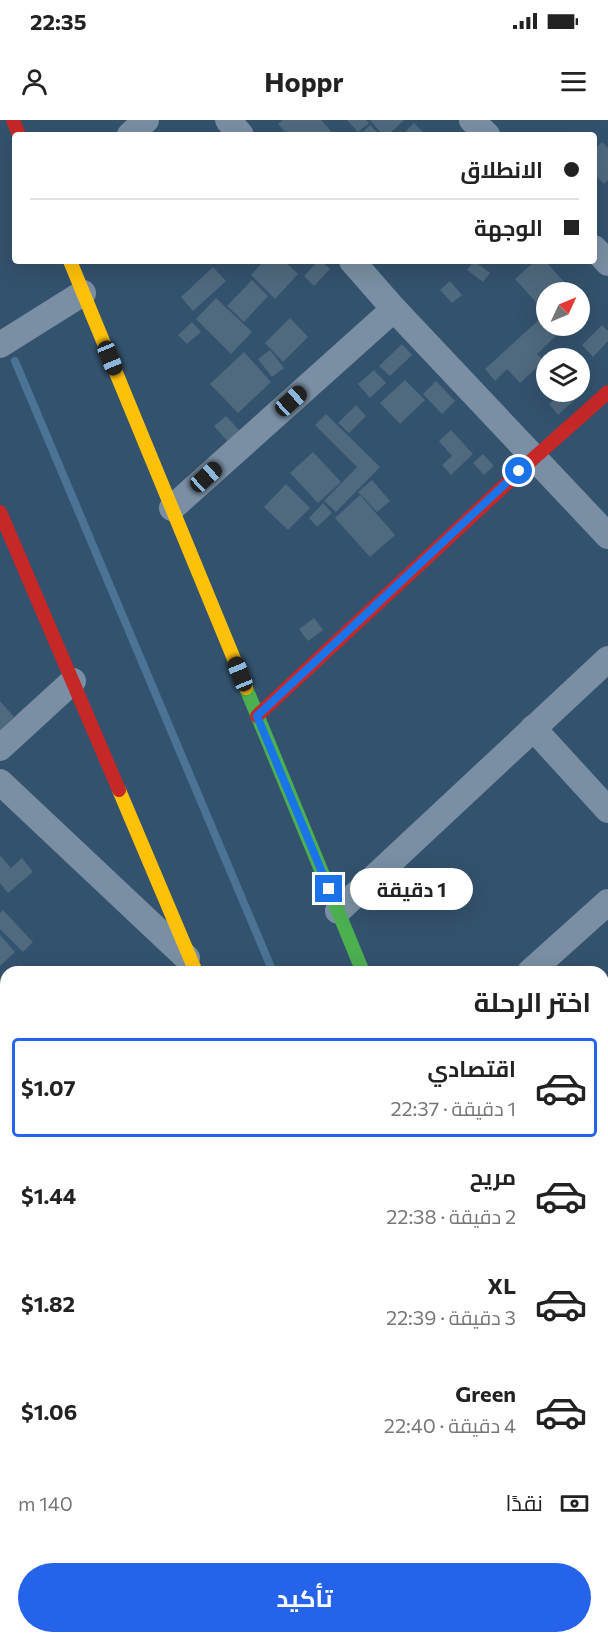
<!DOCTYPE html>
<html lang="ar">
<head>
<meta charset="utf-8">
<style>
	body { margin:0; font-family:Commissioner,Cairo,sans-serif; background:#f6f6f6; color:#222; direction:rtl; height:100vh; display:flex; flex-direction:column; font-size:22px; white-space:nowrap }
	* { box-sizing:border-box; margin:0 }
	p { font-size:20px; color:#767676 }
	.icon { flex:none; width:33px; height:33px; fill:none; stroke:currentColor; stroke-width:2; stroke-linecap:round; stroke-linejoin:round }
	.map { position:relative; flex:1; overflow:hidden; direction:ltr }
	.panel { position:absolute; left:0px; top:846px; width:609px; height:678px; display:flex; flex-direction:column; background:#fff; border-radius:18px 18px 0 0; box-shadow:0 6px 24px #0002; direction:rtl }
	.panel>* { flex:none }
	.hud { position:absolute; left:12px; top:12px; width:585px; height:132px; border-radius:6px; box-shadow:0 6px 24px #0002; direction:rtl; display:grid; align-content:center; height:132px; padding:0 18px; background:#fff }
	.needle { width:39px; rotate:46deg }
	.buttons { position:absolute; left:536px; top:162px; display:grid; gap:12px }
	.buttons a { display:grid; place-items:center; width:54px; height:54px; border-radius:50%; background:#fff; box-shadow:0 6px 24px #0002; font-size:30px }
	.end { position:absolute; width:27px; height:27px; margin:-14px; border:8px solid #1a73e8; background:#fff; box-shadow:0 0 0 3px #fff }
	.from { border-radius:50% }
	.bubble { position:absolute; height:42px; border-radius:21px; background:#fff; box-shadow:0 6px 24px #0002; font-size:20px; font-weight:700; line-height:42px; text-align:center; direction:rtl }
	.car { position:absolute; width:18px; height:36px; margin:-18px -9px; border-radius:8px; box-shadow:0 0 4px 2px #0007; background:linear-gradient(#222 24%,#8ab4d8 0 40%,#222 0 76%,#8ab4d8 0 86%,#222 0) }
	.hud b { display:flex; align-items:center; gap:21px; height:57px; font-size:22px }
	.hud b+b { border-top:2px solid #e0e0e0 }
	.hud i { width:15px; height:15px; background:#222 }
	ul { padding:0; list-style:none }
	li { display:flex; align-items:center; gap:18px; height:99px; margin:0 12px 9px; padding:0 6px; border:3px solid transparent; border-radius:6px }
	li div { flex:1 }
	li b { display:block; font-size:22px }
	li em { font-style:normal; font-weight:700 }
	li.current { border-color:#2563eb }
	li>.icon { width:54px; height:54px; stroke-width:1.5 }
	h2 { padding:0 18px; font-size:27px; line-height:72px }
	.pay { display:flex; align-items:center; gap:15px; height:66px; padding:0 18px; font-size:22px }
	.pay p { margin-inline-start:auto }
	.primary-button { display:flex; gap:12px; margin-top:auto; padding:12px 18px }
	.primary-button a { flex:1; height:69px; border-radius:36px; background:#2563eb; color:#fff; font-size:24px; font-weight:700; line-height:69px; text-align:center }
	.status { display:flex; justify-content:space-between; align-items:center; height:42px; padding:0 30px; background:#fff; direction:ltr }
	.status svg { height:16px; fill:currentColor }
	header { display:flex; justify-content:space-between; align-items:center; height:78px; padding:0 18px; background:#fff; font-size:27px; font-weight:700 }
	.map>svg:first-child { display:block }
</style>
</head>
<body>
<div class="status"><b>22:35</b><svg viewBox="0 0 49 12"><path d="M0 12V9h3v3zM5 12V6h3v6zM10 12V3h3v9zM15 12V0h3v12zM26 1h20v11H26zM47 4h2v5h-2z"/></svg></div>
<header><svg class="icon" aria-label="menu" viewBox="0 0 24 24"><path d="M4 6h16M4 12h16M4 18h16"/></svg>Hoppr<svg class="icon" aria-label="person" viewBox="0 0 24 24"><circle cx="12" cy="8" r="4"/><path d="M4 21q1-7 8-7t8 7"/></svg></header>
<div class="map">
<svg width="608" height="1524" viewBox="0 0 608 1524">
	<rect width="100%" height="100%" fill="#33526d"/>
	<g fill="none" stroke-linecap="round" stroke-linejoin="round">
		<!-- stream -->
		<g stroke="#4b7396" stroke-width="8">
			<path d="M15,241L273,852"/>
			<path d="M554,1518L557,1524"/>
		</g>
	</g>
	<!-- building -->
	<g fill="#4f697e">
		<path d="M283,0H321L331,11L327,15H288L278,4Z"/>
		<path d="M347,0H366L369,3L358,12Z"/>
		<path d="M370,0H404L388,15H383Z"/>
		<path d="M414,3L426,15H402Z"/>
		<path d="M370,5L380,15H362L361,14Z"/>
		<path d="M602,22L608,28V60L604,64L594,54V30Z"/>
		<path d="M264,141H284L298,154L275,179L251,155Z"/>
		<path d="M318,141H321L330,149L314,166L304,156Z"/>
		<path d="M474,141L490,153L483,162L467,150Z"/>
		<path d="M535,141H545L568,166L561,172H546V187L543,190L515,159Z"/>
		<path d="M213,147L226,161L193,191L181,177Z"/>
		<path d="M252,160L268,176L244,202L227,186Z"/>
		<path d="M450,161L462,175L452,183L440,170Z"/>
		<path d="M216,178L252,212L231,234L196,199Z"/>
		<path d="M542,197L546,201V206H550L558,214L537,234L544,241L520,263L507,249L495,261L485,249Z"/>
		<path d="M290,198L308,217L283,242L265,223Z"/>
		<path d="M192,202L201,212L187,224L178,215Z"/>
		<path d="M602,205L608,211V221L593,237L582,225Z"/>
		<path d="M402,224L412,235L390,256L379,246Z"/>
		<path d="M270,230L284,248L272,257L258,239Z"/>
		<path d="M244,232L271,262L238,293L210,264Z"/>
		<path d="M374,250L386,263L370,278L358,264Z"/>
		<path d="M405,260L425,280L400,304L380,283Z"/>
		<path d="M436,261L455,281L442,294L423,274Z"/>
		<path d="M563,272H575L579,276L558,295L549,284Z"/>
		<path d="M356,285L366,296L349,313L338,303Z"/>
		<path d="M326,294L380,347L336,392L324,381L357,347L315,305Z"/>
		<path d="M226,296L241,312L229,323L214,306Z"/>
		<path d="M451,310L473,334L451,355L442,345L452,336L439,321Z"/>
		<path d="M313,332L341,362L318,383L290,353Z"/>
		<path d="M483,334L494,346L484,355L473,343Z"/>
		<path d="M372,360L390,381L377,392L358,372Z"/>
		<path d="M286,364L310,388L288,410L264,387Z"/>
		<path d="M360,375L395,415L370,437L335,398Z"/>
		<path d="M323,383L332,393L317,407L309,398Z"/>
		<path d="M314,498L323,510L308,521L299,509Z"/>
		<path d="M0,581L14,597L0,610Z"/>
		<path d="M0,735L11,748L22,738L33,752L8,773L0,763Z"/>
		<path d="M3,790L33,822L23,832L0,809V793Z"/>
		<path d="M0,815L15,832L0,846Z"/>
	</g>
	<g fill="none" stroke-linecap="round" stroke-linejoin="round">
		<!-- street -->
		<g stroke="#7a8fa3" stroke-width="26">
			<path d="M228,0L241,15"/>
			<path d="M472,0L487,15"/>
			<path d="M130,15L146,0"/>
			<path d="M594,128L608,143"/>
			<path d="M352,141L394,189L608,416"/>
			<path d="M0,225L83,173"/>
			<path d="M172,388L394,189"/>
			<path d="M533,608L608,690"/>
			<path d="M0,628L73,561"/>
			<path d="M0,662L187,838"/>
			<path d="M338,791L608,539"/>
			<path d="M530,852L608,782"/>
			<path d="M0,922L6,929"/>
			<path d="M603,956L608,961"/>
			<path d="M0,1180L6,1186"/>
			<path d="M603,1182L608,1177"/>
			<path d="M0,1399H6"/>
			<path d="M71,1518L75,1524"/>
			<path d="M476,1518L479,1524"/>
		</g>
		<!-- fast -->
		<path stroke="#4caf50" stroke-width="14" d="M246,568L363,852"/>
		<!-- slow -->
		<g stroke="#ffc107" stroke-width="14">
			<path d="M70,141L246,568"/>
			<path d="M119,670L196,852"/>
			<path d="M603,1437L608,1449"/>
		</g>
		<!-- jam -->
		<g stroke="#c62828" stroke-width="14">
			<path d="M13,0L19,15"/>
			<path d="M0,392L119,670"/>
			<path d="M257,596L534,338L608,272"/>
		</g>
	</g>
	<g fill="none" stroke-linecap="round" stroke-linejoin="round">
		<!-- route -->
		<path stroke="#1a73e8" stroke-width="8" d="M329,769L257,596L519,351"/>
	</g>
</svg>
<div class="buttons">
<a><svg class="needle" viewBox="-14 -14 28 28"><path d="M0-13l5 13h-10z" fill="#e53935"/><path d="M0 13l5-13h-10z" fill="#767676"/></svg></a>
<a><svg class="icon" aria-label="layers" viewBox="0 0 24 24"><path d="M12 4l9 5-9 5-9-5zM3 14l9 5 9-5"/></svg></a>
</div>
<i class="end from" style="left:519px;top:351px"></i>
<i class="end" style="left:329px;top:769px"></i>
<div class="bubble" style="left:350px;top:748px;width:123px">1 دقيقة</div>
<i class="car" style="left:110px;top:238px;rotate:158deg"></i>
<i class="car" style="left:291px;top:281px;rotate:48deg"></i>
<i class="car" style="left:206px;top:357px;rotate:48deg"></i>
<i class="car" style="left:240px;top:554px;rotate:338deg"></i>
<div class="hud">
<b><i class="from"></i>الانطلاق</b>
<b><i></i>الوجهة</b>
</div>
<section class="panel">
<h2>اختر الرحلة</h2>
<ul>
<li class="current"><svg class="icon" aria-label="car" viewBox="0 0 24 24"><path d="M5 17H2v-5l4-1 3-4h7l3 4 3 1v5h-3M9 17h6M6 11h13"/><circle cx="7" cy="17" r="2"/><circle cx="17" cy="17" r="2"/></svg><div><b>اقتصادي</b><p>1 دقيقة · 22:37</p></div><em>$1.07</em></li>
<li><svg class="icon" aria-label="car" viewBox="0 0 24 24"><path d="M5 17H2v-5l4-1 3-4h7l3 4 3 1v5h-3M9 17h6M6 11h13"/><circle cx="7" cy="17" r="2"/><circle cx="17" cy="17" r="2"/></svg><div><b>مريح</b><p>2 دقيقة · 22:38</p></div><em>$1.44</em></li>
<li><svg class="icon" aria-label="car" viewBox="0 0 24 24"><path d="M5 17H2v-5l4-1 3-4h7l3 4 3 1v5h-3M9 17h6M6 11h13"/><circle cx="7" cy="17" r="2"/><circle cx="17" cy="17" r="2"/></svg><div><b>XL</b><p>3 دقيقة · 22:39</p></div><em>$1.82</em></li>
<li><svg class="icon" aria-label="car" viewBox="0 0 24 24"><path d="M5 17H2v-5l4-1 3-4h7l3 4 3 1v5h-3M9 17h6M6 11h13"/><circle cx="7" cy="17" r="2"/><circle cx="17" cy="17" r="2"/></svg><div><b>Green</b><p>4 دقيقة · 22:40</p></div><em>$1.06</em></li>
</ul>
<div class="pay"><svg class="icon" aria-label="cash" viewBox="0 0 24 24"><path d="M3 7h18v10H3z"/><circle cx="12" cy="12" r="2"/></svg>نقدًا<p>140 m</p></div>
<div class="primary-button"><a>تأكيد</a></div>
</section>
</div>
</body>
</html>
